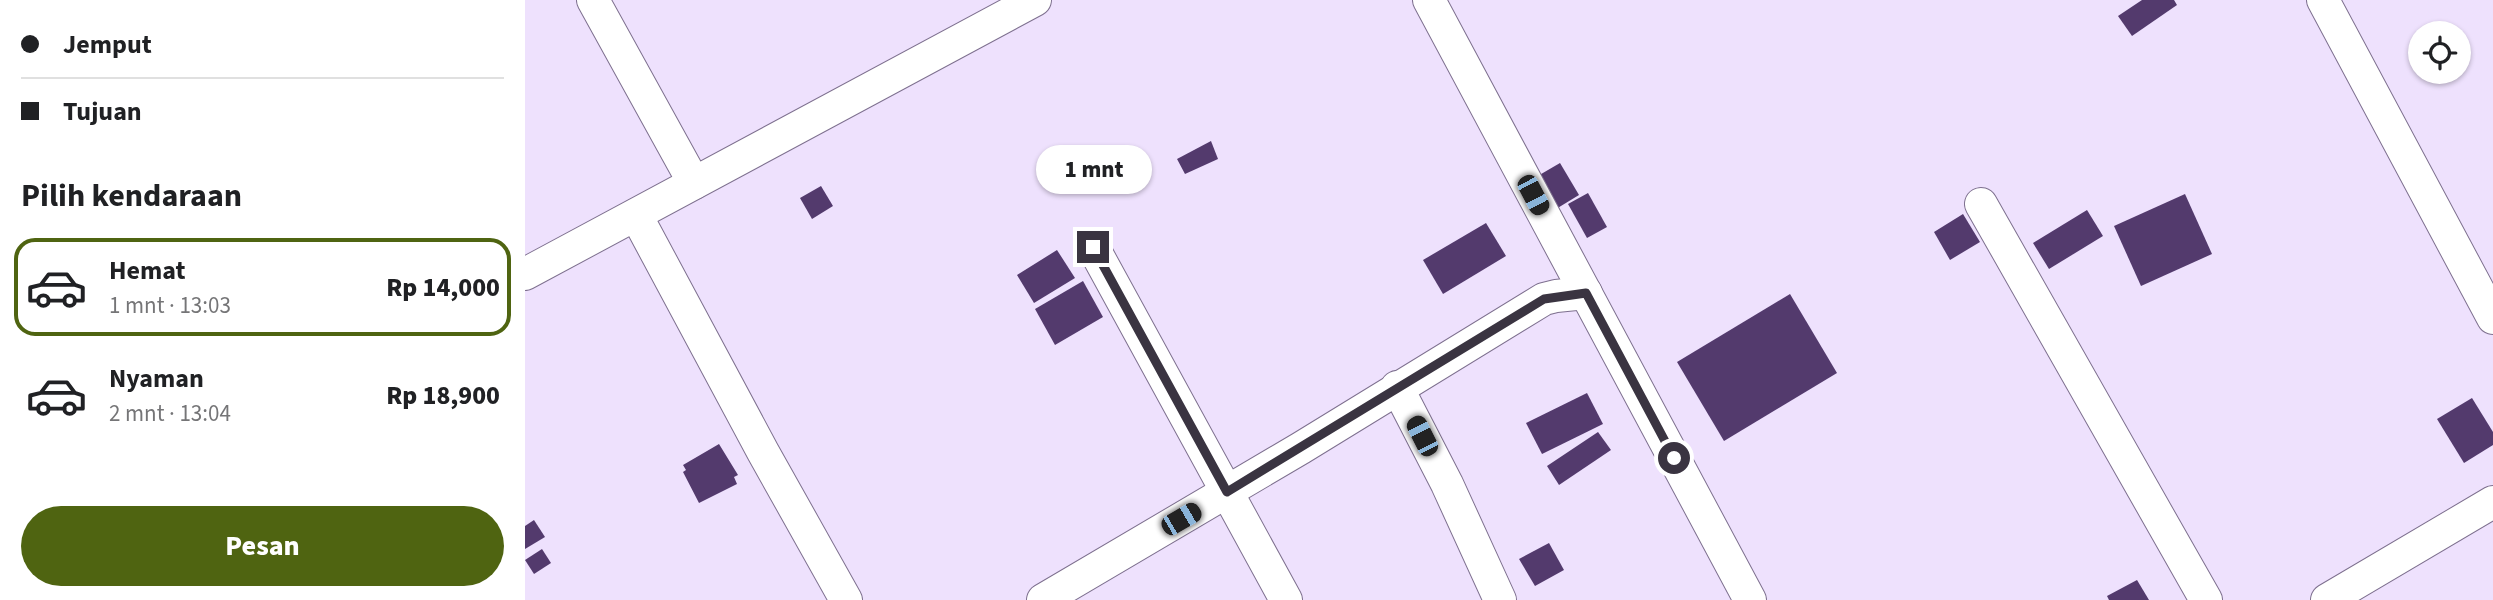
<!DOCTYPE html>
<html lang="id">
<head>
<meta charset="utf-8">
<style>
	body { margin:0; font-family:"Source Sans 3",sans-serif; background:#f2f2f2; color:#202124; height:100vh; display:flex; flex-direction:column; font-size:26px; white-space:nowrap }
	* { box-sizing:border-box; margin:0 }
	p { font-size:23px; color:#757577 }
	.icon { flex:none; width:38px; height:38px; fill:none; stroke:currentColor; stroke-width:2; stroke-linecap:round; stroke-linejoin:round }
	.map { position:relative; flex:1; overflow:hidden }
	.panel { display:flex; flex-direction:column; background:#fff; width:525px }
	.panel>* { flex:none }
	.guide { display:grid; align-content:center; height:154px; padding:0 21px; background:#fff }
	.buttons { position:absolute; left:1883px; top:21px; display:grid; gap:14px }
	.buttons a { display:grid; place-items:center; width:63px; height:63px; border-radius:50%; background:#fff; box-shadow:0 2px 5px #0004; font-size:35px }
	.end { position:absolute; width:32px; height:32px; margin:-16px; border:9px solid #3a3441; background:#fff; box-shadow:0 0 0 4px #fff }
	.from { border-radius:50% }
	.bubble { position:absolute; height:49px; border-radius:24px; background:#fff; box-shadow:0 2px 5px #0004; font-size:23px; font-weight:800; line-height:49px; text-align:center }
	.car { position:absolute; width:21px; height:42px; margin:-21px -10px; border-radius:9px; box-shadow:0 0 5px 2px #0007; background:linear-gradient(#222 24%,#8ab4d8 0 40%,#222 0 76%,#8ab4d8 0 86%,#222 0) }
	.guide b { display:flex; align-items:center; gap:24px; height:66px; font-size:26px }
	.guide b+b { border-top:2px solid #e0e0e0 }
	.guide i { width:18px; height:18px; background:#202124 }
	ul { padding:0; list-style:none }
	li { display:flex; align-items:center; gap:21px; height:98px; margin:0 14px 10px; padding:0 7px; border:4px solid transparent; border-radius:21px }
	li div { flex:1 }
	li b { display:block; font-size:26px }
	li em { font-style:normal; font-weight:800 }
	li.selected { border-color:#4f6411 }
	li>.icon { width:63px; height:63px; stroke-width:1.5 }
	h2 { padding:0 21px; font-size:32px; line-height:84px }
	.action { display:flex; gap:14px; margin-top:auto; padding:14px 21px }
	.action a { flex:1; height:80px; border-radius:42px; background:#4f6411; color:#fff; font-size:28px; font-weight:800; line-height:80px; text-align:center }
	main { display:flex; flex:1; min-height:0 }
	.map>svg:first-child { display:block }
</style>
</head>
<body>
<main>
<section class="panel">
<div class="guide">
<b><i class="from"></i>Jemput</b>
<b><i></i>Tujuan</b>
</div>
<h2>Pilih kendaraan</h2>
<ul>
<li class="selected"><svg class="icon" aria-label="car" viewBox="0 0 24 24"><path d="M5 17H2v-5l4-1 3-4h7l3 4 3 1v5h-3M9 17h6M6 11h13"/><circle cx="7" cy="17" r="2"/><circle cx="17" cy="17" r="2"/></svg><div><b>Hemat</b><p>1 mnt · 13:03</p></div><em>Rp 14,000</em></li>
<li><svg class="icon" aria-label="car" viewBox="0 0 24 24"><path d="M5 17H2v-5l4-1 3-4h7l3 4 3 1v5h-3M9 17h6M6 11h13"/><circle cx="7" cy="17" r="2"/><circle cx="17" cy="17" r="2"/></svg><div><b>Nyaman</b><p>2 mnt · 13:04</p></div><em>Rp 18,900</em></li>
</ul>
<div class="action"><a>Pesan</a></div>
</section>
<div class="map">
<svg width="1968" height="600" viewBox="0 0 1968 600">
	<rect width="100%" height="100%" fill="#eee1fd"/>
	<!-- building -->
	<g fill="#533a6d">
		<path d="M1617,0H1649L1652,5L1607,36L1593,16Z"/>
		<path d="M686,141L693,159L660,174L652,159Z"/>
		<path d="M1035,163L1054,195L1031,209L1011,177Z"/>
		<path d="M296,186L308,206L287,219L275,198Z"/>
		<path d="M1063,193L1082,227L1062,238L1043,204Z"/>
		<path d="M1660,194L1687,254L1616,286L1589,226Z"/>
		<path d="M1562,210L1578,236L1524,269L1508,243Z"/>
		<path d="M1438,214L1455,242L1425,260L1409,232Z"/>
		<path d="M961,223L981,256L918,294L898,260Z"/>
		<path d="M532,250L550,278L509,303L492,275Z"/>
		<path d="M558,281L578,317L530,345L510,309Z"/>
		<path d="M1265,294L1312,373L1199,441L1152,362Z"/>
		<path d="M1062,393L1078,424L1017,454L1001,423Z"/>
		<path d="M1947,398L1968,432V445L1939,463L1912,419Z"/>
		<path d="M1073,432L1086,450L1034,485L1022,466Z"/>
		<path d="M194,444L213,475L209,477L212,484L174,503L158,472L161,470L158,465Z"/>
		<path d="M9,520L20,537L0,549V526Z"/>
		<path d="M1024,543L1039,570L1010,586L994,559Z"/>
		<path d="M17,549L26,563L9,574L0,560Z"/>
		<path d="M1612,580L1624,600H1584L1582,596Z"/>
	</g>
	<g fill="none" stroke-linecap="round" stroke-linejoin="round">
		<defs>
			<g id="minor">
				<path d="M68,0L169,183"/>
				<path d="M904,0L1225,600"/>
				<path d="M1798,0L1968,318"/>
				<path d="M1456,204L1681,600"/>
				<path d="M111,215L238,452L321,600"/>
				<path d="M568,247L761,600"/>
				<path d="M0,274L510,0"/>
				<path d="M872,387L922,484L975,600"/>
				<path d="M518,600L776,448L1019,299L1031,296L1061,293"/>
				<path d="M1802,600L1968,502"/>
			</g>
		</defs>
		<!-- minor casing -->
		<use href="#minor" stroke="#7e708f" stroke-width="34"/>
		<!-- minor -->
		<use href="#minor" stroke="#fff" stroke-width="32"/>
	</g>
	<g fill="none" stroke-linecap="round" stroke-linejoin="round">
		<!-- route -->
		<path stroke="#3a3441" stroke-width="9" d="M568,247L702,492L1019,299L1061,293L1149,458"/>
	</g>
</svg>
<div class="buttons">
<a><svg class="icon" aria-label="locate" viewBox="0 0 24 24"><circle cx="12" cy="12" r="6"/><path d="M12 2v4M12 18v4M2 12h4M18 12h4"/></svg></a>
</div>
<i class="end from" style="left:1149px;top:458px"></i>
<i class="end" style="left:568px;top:247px"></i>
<div class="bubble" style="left:511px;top:145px;width:116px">1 mnt</div>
<i class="car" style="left:1008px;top:195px;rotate:152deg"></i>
<i class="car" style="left:897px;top:436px;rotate:333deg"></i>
<i class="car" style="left:656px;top:519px;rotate:60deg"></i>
</div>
</main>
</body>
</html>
